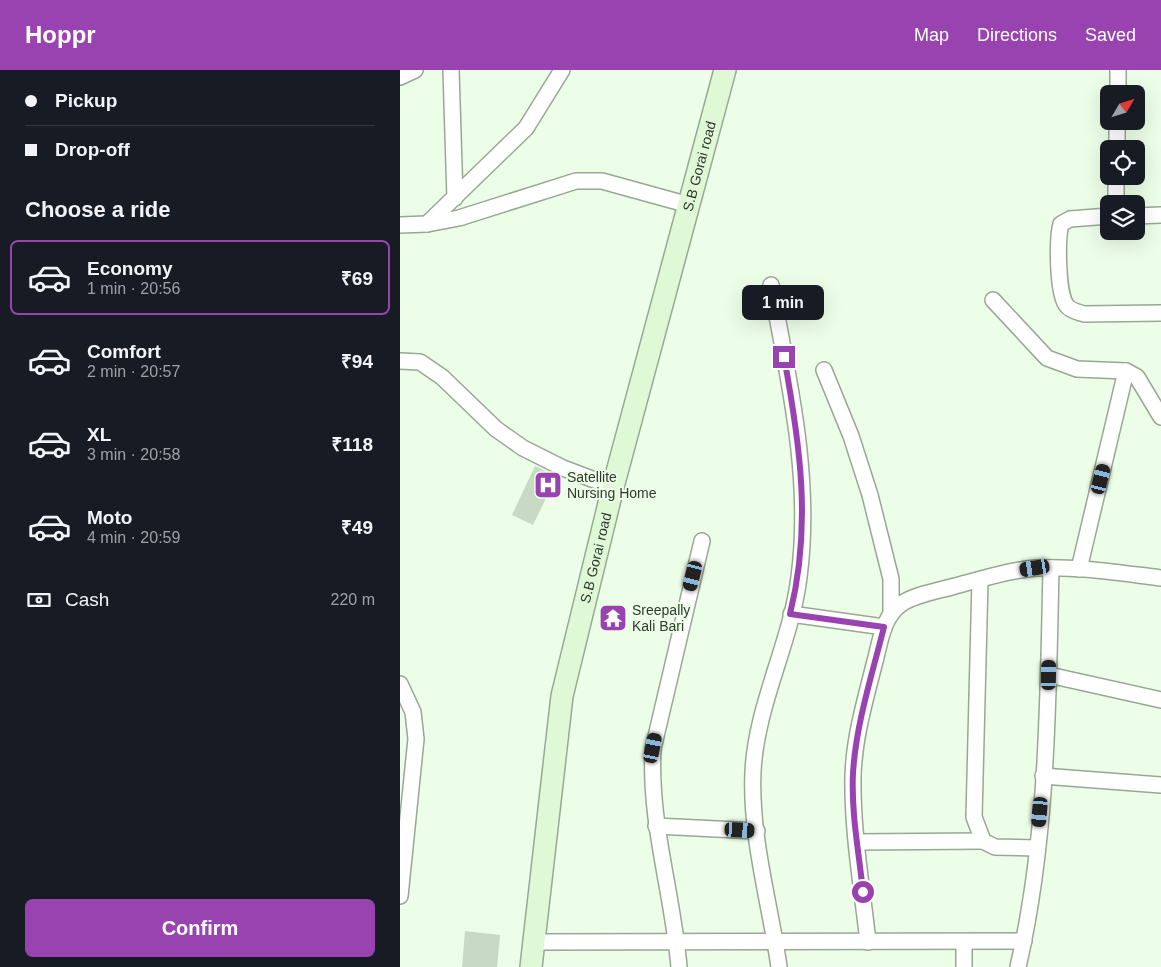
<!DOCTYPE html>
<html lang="en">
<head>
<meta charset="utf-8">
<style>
	body { margin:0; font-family:Arial,sans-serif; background:#20242c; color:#f1f3f6; height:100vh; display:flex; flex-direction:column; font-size:19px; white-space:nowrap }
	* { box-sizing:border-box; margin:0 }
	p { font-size:16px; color:#9ea1a6 }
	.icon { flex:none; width:28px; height:28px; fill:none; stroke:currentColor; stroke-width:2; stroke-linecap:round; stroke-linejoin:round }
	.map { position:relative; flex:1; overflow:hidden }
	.details { display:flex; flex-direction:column; background:#171b24; width:400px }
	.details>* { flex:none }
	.top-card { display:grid; align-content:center; height:110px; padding:0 25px; background:#171b24 }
	.needle { width:32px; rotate:52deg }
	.buttons { position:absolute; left:700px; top:15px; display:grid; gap:10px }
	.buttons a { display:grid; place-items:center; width:45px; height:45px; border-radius:8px; background:#171b24; box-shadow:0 5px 20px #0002; font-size:25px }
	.end { position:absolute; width:22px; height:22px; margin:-11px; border:6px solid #9943b1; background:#fff; box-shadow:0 0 0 2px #fff }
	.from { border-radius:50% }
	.bubble { position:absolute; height:35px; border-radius:8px; background:#171b24; box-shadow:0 5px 20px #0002; font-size:16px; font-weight:700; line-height:35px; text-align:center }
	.car { position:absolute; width:15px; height:30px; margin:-15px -8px; border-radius:6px; box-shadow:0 0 4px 1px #0007; background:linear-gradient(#222 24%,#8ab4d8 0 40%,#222 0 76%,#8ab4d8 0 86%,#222 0) }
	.top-card b { display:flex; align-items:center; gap:18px; height:48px; font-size:19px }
	.top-card b+b { border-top:1px solid #363941 }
	.top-card i { width:12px; height:12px; background:#f1f3f6 }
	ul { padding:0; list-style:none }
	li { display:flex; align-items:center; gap:15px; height:75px; margin:0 10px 8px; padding:0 15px; border:2px solid transparent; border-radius:8px }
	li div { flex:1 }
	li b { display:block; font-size:19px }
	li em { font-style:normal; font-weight:700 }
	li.on { border-color:#9943b1 }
	li>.icon { width:45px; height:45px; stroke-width:1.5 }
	h2 { padding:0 25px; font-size:22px; line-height:60px }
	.pay { display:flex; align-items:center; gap:12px; height:55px; padding:0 25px; font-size:19px }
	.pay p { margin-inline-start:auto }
	.button { display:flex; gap:10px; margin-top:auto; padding:10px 25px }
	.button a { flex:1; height:58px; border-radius:8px; background:#9943b1; color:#fff; font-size:20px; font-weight:700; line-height:58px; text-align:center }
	header { display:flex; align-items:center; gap:30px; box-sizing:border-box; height:70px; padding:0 25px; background:#9943b1; color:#fff }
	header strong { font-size:24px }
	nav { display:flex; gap:28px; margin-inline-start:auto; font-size:18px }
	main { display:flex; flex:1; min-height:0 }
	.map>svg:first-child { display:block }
</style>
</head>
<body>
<header>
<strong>Hoppr</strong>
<nav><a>Map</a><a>Directions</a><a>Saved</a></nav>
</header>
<main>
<section class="details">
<div class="top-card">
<b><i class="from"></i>Pickup</b>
<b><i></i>Drop-off</b>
</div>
<h2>Choose a ride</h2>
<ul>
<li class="on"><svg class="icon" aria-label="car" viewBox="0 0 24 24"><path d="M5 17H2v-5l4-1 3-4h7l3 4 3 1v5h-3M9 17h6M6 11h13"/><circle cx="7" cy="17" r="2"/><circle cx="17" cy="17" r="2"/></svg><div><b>Economy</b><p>1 min · 20:56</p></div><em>₹69</em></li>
<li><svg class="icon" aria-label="car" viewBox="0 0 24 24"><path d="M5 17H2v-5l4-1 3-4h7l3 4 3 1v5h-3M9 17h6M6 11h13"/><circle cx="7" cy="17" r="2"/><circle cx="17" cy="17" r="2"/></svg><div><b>Comfort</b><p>2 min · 20:57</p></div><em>₹94</em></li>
<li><svg class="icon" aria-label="car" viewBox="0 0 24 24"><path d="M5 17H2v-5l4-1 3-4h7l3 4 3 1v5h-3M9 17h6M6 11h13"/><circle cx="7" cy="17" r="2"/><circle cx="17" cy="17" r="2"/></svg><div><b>XL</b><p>3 min · 20:58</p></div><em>₹118</em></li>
<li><svg class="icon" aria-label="car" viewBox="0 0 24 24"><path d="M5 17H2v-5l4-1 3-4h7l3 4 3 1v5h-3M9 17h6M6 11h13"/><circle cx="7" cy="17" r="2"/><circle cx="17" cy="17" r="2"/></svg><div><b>Moto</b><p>4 min · 20:59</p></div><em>₹49</em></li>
</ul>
<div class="pay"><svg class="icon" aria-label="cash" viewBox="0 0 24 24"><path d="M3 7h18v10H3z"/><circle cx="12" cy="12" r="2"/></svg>Cash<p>220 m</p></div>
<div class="button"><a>Confirm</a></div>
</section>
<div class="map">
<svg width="761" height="897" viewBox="0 0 761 897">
	<rect width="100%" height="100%" fill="#edfee8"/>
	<!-- building -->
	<g fill="#c9dac4">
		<path d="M135,396L162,409L155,425L149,422L133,455L112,445Z"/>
		<path d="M65,861L100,865L97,897H62Z"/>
	</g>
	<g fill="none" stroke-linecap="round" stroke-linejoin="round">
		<defs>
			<g id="street">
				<path d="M51,0L55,128"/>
				<path d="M0,7L15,0"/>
				<path d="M718,24V0"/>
				<path d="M717,79V51"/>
				<path d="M716,134V106"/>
				<path d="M709,146L670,149L661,154C657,168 657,225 667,236C671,241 678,242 684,244L761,243"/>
				<path d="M736,146L761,145"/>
				<path d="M27,154L126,58L162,0"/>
				<path d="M0,155L27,154L59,148L176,111H202L289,135"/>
				<path d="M371,215C389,311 412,409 399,507C391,573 356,635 353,702C350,767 370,833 379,897"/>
				<path d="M593,230L647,288L677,299L726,301L737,307L761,347"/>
				<path d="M0,291L20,292L42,307L96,359L123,378L163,398L213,417"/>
				<path d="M424,300L451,366L470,425L491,509V544"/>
				<path d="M679,499L726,301"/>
				<path d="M580,510L574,747L583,771L595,777L637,778"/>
				<path d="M391,544L484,557"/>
				<path d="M649,605L761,630"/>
				<path d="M0,614L13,642L16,669L0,826"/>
				<path d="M643,706L761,715"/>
				<path d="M256,756L357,761"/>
				<path d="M458,772L583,771"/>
				<path d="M134,872L624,871"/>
				<path d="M468,872C462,817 452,761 453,706C454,668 465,631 474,595C480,574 482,547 501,534C516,524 538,521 555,516C582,509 609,500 636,498C678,496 720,503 761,508"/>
				<path d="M279,897C273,824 249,753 253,679L302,471"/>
				<path d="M564,897V872"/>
				<path d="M618,897C648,767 648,631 651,498"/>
			</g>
			<g id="secondary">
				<path id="s1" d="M131,897L162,626L213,417L325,0"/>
			</g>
		</defs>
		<!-- street casing -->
		<use href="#street" stroke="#98a893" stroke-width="18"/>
		<!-- secondary casing -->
		<use href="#secondary" stroke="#98a893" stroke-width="24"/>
		<!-- street -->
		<use href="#street" stroke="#fff" stroke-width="15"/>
		<!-- secondary -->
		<use href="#secondary" stroke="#dff8d6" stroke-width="21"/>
	</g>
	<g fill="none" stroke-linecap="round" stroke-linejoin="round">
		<!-- route -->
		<path stroke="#9943b1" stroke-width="6" d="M384,287C400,374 412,456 390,544L484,557C472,605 456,654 453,703C451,743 459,783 463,822"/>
	</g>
	<!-- icons -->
	<defs>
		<symbol id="hospital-square" viewBox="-11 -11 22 22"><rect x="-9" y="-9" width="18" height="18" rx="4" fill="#9943b1" stroke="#edfee8"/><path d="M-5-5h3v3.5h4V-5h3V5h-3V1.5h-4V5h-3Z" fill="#fff"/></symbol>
		<symbol id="temple-square" viewBox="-11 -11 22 22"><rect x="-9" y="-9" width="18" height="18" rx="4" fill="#9943b1" stroke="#edfee8"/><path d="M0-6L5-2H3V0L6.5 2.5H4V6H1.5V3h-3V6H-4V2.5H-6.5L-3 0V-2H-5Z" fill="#fff"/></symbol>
	</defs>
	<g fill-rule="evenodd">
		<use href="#hospital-square" x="132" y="399" width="32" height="32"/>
		<use href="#temple-square" x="197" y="532" width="32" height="32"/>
	</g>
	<g text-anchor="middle" stroke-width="4" stroke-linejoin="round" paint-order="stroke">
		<!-- street labels -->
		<g font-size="14" fill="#31382f" stroke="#edfee8">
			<text dy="5" stroke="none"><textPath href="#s1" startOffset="820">S.B Gorai road</textPath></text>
			<text dy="5" stroke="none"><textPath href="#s1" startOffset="415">S.B Gorai road</textPath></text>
		</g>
		<!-- poi labels -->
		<g font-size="14" fill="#31382f" stroke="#edfee8" text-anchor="start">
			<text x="167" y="412">Satellite<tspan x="167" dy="16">Nursing Home</tspan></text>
			<text x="232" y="545">Sreepally<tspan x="232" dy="16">Kali Bari</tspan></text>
		</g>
	</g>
</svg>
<div class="buttons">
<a><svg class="needle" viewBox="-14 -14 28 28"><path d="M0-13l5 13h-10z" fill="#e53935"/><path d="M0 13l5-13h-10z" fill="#9ea1a6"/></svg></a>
<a><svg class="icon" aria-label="locate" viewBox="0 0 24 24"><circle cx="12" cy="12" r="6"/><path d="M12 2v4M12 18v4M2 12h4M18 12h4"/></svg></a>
<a><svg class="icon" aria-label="layers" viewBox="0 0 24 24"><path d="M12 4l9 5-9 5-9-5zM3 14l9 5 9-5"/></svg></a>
</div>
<i class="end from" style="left:463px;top:822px"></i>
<i class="end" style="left:384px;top:287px"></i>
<div class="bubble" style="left:342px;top:215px;width:82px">1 min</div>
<i class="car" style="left:701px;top:409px;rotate:14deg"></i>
<i class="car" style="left:635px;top:498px;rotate:261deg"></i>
<i class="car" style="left:293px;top:506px;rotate:194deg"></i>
<i class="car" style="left:649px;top:605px;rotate:1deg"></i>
<i class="car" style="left:253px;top:678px;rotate:11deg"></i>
<i class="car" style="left:640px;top:742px;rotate:185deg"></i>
<i class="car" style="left:340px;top:760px;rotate:93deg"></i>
</div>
</main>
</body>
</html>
